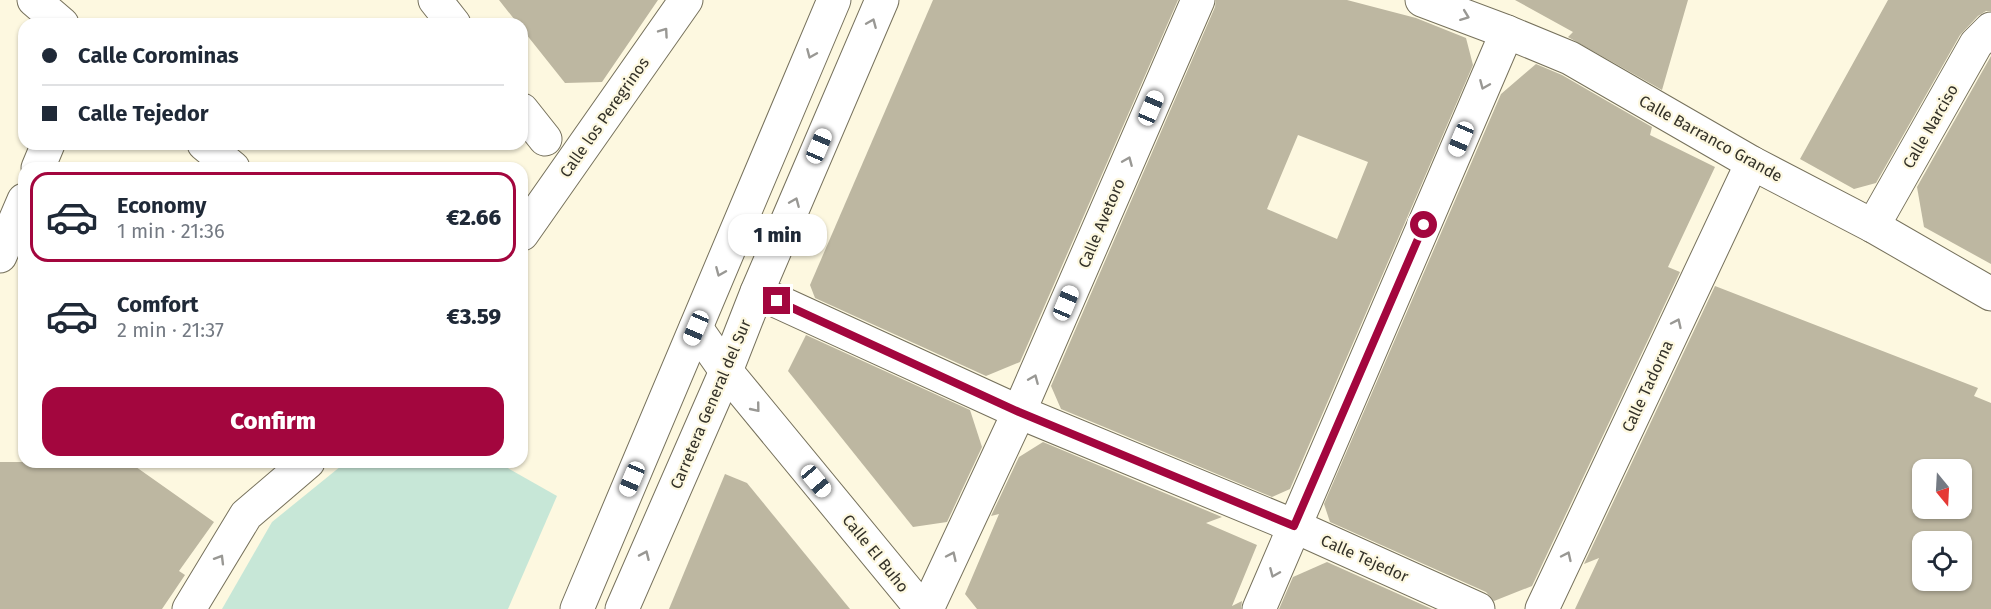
<!DOCTYPE html>
<html lang="en">
<head>
<meta charset="utf-8">
<style>
	body { margin:0; font-family:"Fira Sans",sans-serif; background:#f2f2f3; color:#1f2937; height:100vh; display:flex; flex-direction:column; font-size:22px; white-space:nowrap }
	* { box-sizing:border-box; margin:0 }
	p { font-size:20px; color:#747a83 }
	.icon { flex:none; width:33px; height:33px; fill:none; stroke:currentColor; stroke-width:2; stroke-linecap:round; stroke-linejoin:round }
	.map { position:relative; flex:1; overflow:hidden }
	.side { position:absolute; left:18px; top:162px; width:510px; height:306px; display:flex; flex-direction:column; background:#fff; border-radius:18px; box-shadow:0 2px 4px #0004 }
	.side>* { flex:none }
	.hud { position:absolute; left:18px; top:18px; width:510px; height:132px; border-radius:18px; box-shadow:0 2px 4px #0004; display:grid; align-content:center; height:132px; padding:0 24px; background:#fff }
	.needle { width:39px; rotate:162deg }
	.tools { position:absolute; left:1912px; top:459px; display:grid; gap:12px }
	.tools a { display:grid; place-items:center; width:60px; height:60px; border-radius:12px; background:#fff; box-shadow:0 2px 4px #0004; font-size:30px }
	.end { position:absolute; width:27px; height:27px; margin:-14px; border:8px solid #a3063e; background:#fff; box-shadow:0 0 0 3px #fff }
	.from { border-radius:50% }
	.bubble { position:absolute; height:42px; border-radius:18px; background:#fff; box-shadow:0 2px 4px #0004; font-size:20px; font-weight:800; line-height:42px; text-align:center }
	.car { position:absolute; width:18px; height:36px; margin:-18px -9px; border-radius:8px; box-shadow:0 0 4px 2px #0007; background:linear-gradient(#fff 24%,#345 0 40%,#fff 0 76%,#345 0 86%,#fff 0) }
	.hud b { display:flex; align-items:center; gap:21px; height:57px; font-size:22px }
	.hud b+b { border-top:2px solid #e0e1e3 }
	.hud i { width:15px; height:15px; background:#1f2937 }
	ul { padding:10px 0 0; list-style:none }
	li { display:flex; align-items:center; gap:18px; height:90px; margin:0 12px 9px; padding:0 12px; border:3px solid transparent; border-radius:18px }
	li div { flex:1 }
	li b { display:block; font-size:22px }
	li em { font-style:normal; font-weight:800 }
	li.active { border-color:#a3063e }
	li>.icon { width:54px; height:54px; stroke-width:1.5 }
	.primary-button { display:flex; gap:12px; margin-top:auto; padding:12px 24px }
	.primary-button a { flex:1; height:69px; border-radius:18px; background:#a3063e; color:#fff; font-size:24px; font-weight:800; line-height:69px; text-align:center }
	.map>svg:first-child { display:block }
</style>
</head>
<body>
<div class="map">
<svg width="1991" height="609" viewBox="0 0 1991 609">
	<rect width="100%" height="100%" fill="#fdf8e0"/>
	<!-- green -->
	<path fill="#c7e7d7" d="M346,462H497L557,496L508,609H222L272,522Z"/>
	<!-- building -->
	<g fill="#bdb7a1" fill-rule="evenodd">
		<path d="M499,0H658L602,82L565,83L522,29V24H518Z"/>
		<path d="M933,0H1178L1020,362L986,376L815,298L810,285Z"/>
		<path d="M1216,0H1347L1416,18L1466,38L1473,65L1290,489L1272,497L1061,409L1051,386L1215,7ZM1298,135L1368,162L1337,239L1267,209Z"/>
		<path d="M1515,0H1688L1662,90L1568,37L1573,32Z"/>
		<path d="M1888,0H1991V11H1986L1978,16L1960,35L1876,183L1854,189L1800,159Z"/>
		<path d="M1991,56V264L1924,227L1917,187Z"/>
		<path d="M1536,64L1562,75L1652,127L1650,135L1715,167L1668,267L1680,272L1532,586L1494,601L1486,592L1330,522L1324,504L1501,94Z"/>
		<path d="M1715,286L1978,388L1974,396L1991,403V609H1575L1599,558L1584,564ZM1923,470H1962V508H1923ZM1923,542H1962V580H1923Z"/>
		<path d="M806,335L970,410L982,447L947,522L913,527L788,371Z"/>
		<path d="M1043,442L1222,517L1206,523L1257,545L1232,606L1242,601L1241,609H977L965,594L999,514L991,516L1019,457Z"/>
		<path d="M0,462H129L214,522L179,571L185,575L162,609H0Z"/>
		<path d="M725,474L747,483L850,609H669Z"/>
		<path d="M1327,562L1432,609H1279L1293,577Z"/>
	</g>
	<g fill="none" stroke-linecap="round" stroke-linejoin="round">
		<defs>
			<g id="minor">
				<path d="M34,0L62,24"/>
				<path d="M435,0L454,24"/>
				<path d="M1422,0L1507,32L1570,58L1752,163L1873,226L1991,294"/>
				<path d="M522,110L545,139"/>
				<path d="M204,144L233,168"/>
				<path d="M38,168L48,144"/>
				<path d="M1873,226L1976,44L1991,29"/>
				<path d="M522,234L686,0"/>
				<path d="M0,256L24,200"/>
				<path d="M757,292L1019,412L1294,526L1478,609"/>
				<path d="M696,328L726,371L922,609"/>
				<path d="M189,609L246,515L308,462"/>
				<path d="M927,609L1019,412L1198,0"/>
				<path d="M1259,609L1507,32"/>
				<path d="M1542,609L1752,163"/>
			</g>
			<g id="primary">
				<path d="M577,609L834,0"/>
				<path d="M622,609L726,371L757,292L882,0"/>
			</g>
		</defs>
		<!-- minor casing -->
		<use href="#minor" stroke="#76715c" stroke-width="35"/>
		<!-- primary casing -->
		<use href="#primary" stroke="#76715c" stroke-width="35"/>
		<!-- minor -->
		<use href="#minor" stroke="#fff" stroke-width="33"/>
		<!-- primary -->
		<use href="#primary" stroke="#fff" stroke-width="33"/>
	</g>
	<!-- one-way arrows -->
	<defs><path id="oneway-chevron" d="M-2-3.5L2.5 0L-2 3.5" fill="none" stroke-width="1.6" stroke-linecap="round" stroke-linejoin="round" transform="scale(1.5)"/></defs>
	<g stroke="#999894">
		<use href="#oneway-chevron" transform="translate(1465 16) rotate(21)"/>
		<use href="#oneway-chevron" transform="translate(872 23) rotate(-67)"/>
		<use href="#oneway-chevron" transform="translate(664 32) rotate(-55)"/>
		<use href="#oneway-chevron" transform="translate(811 54) rotate(113)"/>
		<use href="#oneway-chevron" transform="translate(1484 85) rotate(113)"/>
		<use href="#oneway-chevron" transform="translate(1128 161) rotate(-67)"/>
		<use href="#oneway-chevron" transform="translate(795 202) rotate(-67)"/>
		<use href="#oneway-chevron" transform="translate(720 272) rotate(113)"/>
		<use href="#oneway-chevron" transform="translate(1677 323) rotate(-65)"/>
		<use href="#oneway-chevron" transform="translate(1034 379) rotate(-67)"/>
		<use href="#oneway-chevron" transform="translate(756 408) rotate(51)"/>
		<use href="#oneway-chevron" transform="translate(645 555) rotate(-66)"/>
		<use href="#oneway-chevron" transform="translate(952 556) rotate(-65)"/>
		<use href="#oneway-chevron" transform="translate(1567 556) rotate(-65)"/>
		<use href="#oneway-chevron" transform="translate(220 559) rotate(-59)"/>
		<use href="#oneway-chevron" transform="translate(1274 573) rotate(113)"/>
	</g>
	<g fill="none" stroke-linecap="round" stroke-linejoin="round">
		<!-- route -->
		<path stroke="#a3063e" stroke-width="8" d="M777,301L1019,412L1294,526L1424,225"/>
	</g>
	<g text-anchor="middle" stroke-width="4.5" stroke-linejoin="round" paint-order="stroke">
		<!-- street labels -->
		<g font-size="16" fill="#333128" stroke="#fdf8e0">
			<text transform="translate(604 117) rotate(-55)" y="6">Calle los Peregrinos</text>
			<text transform="translate(1930 126) rotate(-60)" y="6">Calle Narciso</text>
			<text transform="translate(1711 138) rotate(29)" y="6">Calle Barranco Grande</text>
			<text transform="translate(1101 223) rotate(-67)" y="6">Calle Avetoro</text>
			<text transform="translate(1647 386) rotate(-65)" y="6">Calle Tadorna</text>
			<text transform="translate(710 404) rotate(-67)" y="6">Carretera General del Sur</text>
			<text transform="translate(876 553) rotate(51)" y="6">Calle El Buho</text>
			<text transform="translate(1365 558) rotate(24)" y="6">Calle Tejedor</text>
		</g>
	</g>
</svg>
<div class="tools">
<a><svg class="needle" viewBox="-14 -14 28 28"><path d="M0-13l5 13h-10z" fill="#e53935"/><path d="M0 13l5-13h-10z" fill="#747a83"/></svg></a>
<a><svg class="icon" aria-label="locate" viewBox="0 0 24 24"><circle cx="12" cy="12" r="6"/><path d="M12 2v4M12 18v4M2 12h4M18 12h4"/></svg></a>
</div>
<i class="end from" style="left:1424px;top:225px"></i>
<i class="end" style="left:777px;top:301px"></i>
<div class="bubble" style="left:728px;top:214px;width:99px">1 min</div>
<i class="car" style="left:1151px;top:108px;rotate:23deg"></i>
<i class="car" style="left:1461px;top:139px;rotate:203deg"></i>
<i class="car" style="left:819px;top:146px;rotate:23deg"></i>
<i class="car" style="left:1066px;top:303px;rotate:23deg"></i>
<i class="car" style="left:696px;top:328px;rotate:203deg"></i>
<i class="car" style="left:632px;top:479px;rotate:203deg"></i>
<i class="car" style="left:816px;top:481px;rotate:140deg"></i>
<div class="hud">
<b><i class="from"></i>Calle Corominas</b>
<b><i></i>Calle Tejedor</b>
</div>
<section class="side">
<ul>
<li class="active"><svg class="icon" aria-label="car" viewBox="0 0 24 24"><path d="M5 17H2v-5l4-1 3-4h7l3 4 3 1v5h-3M9 17h6M6 11h13"/><circle cx="7" cy="17" r="2"/><circle cx="17" cy="17" r="2"/></svg><div><b>Economy</b><p>1 min · 21:36</p></div><em>€2.66</em></li>
<li><svg class="icon" aria-label="car" viewBox="0 0 24 24"><path d="M5 17H2v-5l4-1 3-4h7l3 4 3 1v5h-3M9 17h6M6 11h13"/><circle cx="7" cy="17" r="2"/><circle cx="17" cy="17" r="2"/></svg><div><b>Comfort</b><p>2 min · 21:37</p></div><em>€3.59</em></li>
</ul>
<div class="primary-button"><a>Confirm</a></div>
</section>
</div>
</body>
</html>
